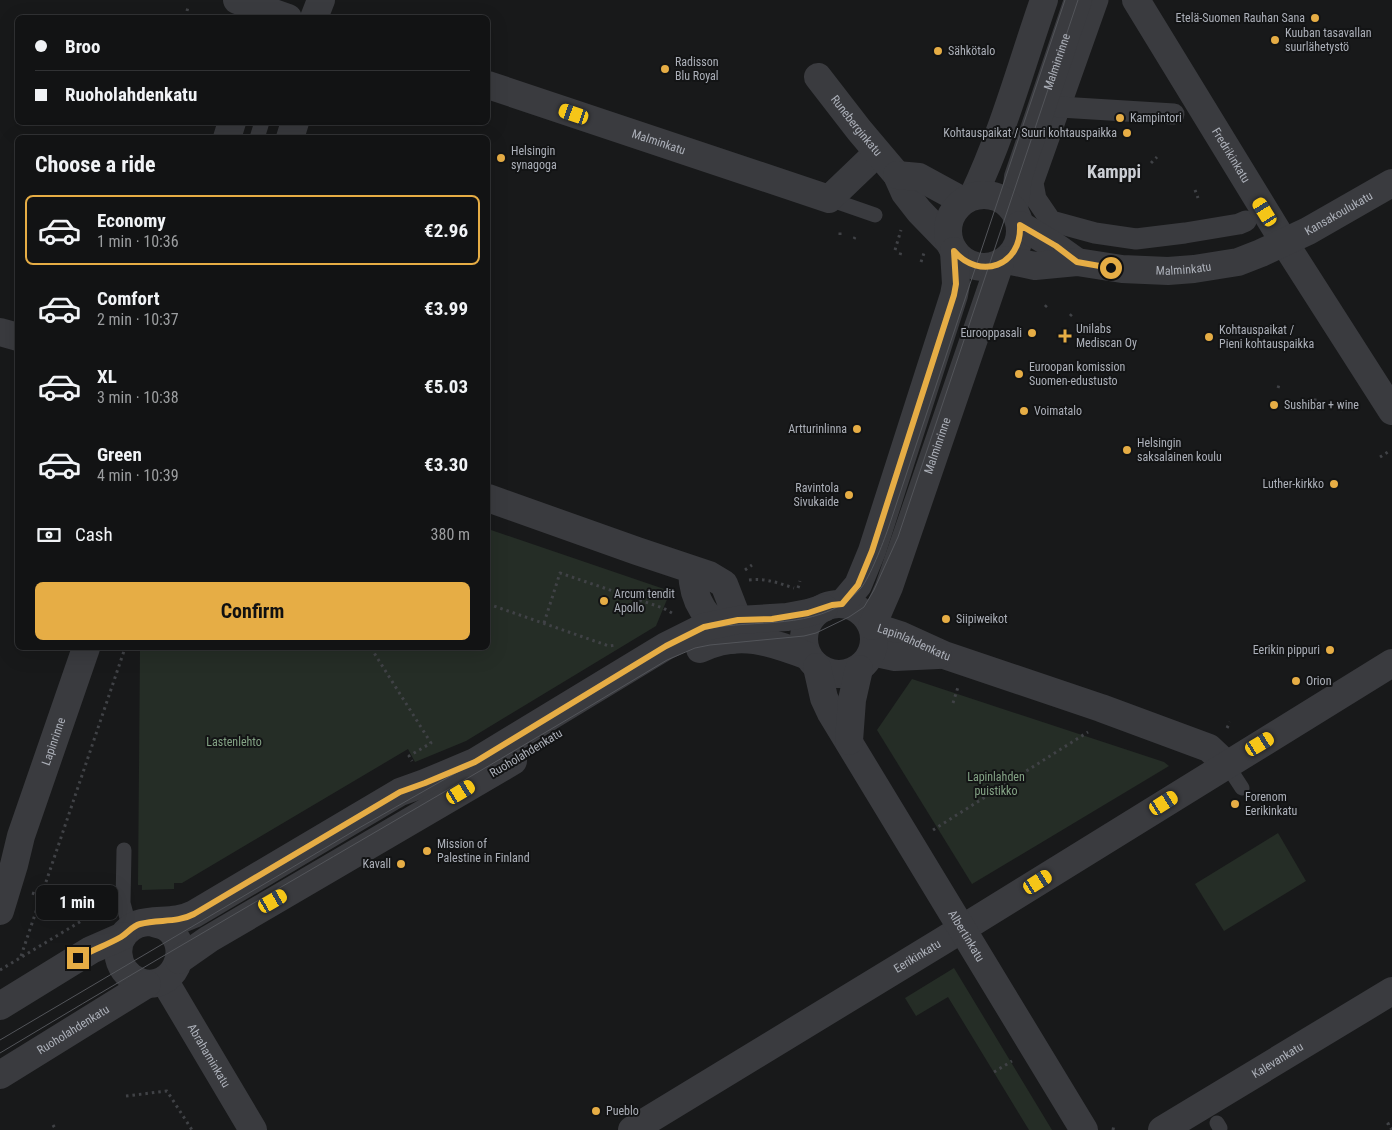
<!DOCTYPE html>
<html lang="en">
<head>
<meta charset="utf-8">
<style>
	body { margin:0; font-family:"Roboto Condensed",sans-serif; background:#1b1c1d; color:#f1f3f6; height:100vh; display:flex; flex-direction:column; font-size:19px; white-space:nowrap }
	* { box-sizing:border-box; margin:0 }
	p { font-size:16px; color:#9c9ea0 }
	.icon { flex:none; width:28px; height:28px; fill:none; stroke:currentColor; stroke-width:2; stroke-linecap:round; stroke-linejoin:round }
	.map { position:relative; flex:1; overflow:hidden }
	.side { position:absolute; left:15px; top:135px; width:475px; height:515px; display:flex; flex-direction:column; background:#121314; border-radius:8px; box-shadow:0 5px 20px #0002,0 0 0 1px #313234 }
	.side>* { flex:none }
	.banner { position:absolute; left:15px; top:15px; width:475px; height:110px; border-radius:8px; box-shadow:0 5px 20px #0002,0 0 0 1px #313234; display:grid; align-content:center; height:110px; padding:0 20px; background:#121314 }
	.end { position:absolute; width:22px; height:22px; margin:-11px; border:6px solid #e6ad45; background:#111; box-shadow:0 0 0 2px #111 }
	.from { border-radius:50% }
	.bubble { position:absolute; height:35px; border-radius:8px; background:#121314; box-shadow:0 5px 20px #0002,0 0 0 1px #313234; font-size:16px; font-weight:700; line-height:35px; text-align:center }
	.car { position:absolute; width:15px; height:30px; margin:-15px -8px; border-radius:6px; box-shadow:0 0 4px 1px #0007; background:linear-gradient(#f5c518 24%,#345 0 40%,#f5c518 0 76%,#345 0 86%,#f5c518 0) }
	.banner b { display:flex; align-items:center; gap:18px; height:48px; font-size:19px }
	.banner b+b { border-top:1px solid #313234 }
	.banner i { width:12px; height:12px; background:#f1f3f6 }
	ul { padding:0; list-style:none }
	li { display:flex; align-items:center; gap:15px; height:70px; margin:0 10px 8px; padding:0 10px; border:2px solid transparent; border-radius:8px }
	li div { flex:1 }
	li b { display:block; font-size:19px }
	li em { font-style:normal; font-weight:700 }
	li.active { border-color:#e6ad45 }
	li>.icon { width:45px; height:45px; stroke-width:1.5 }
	h2 { padding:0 20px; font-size:22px; line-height:60px }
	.pay { display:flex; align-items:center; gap:12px; height:55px; padding:0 20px; font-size:19px }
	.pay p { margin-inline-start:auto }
	.action { display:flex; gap:10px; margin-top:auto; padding:10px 20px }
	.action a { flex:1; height:58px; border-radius:8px; background:#e6ad45; color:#111; font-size:20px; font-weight:700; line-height:58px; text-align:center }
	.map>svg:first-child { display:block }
</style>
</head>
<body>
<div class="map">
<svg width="1392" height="1130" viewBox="0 0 1392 1130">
	<rect width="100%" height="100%" fill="#18191a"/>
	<!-- green -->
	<g fill="#252d26">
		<path d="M488,529L667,590L668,597L656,626L466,741L415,762L408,749L182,883H174V889L142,890V885H138L140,648H488Z"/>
		<path d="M912,679L1164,762L1169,766L972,884L877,730Z"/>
		<path d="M1278,833L1306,881L1224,931L1195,884Z"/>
		<path d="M954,968L1052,1130H1029L948,997L916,1016L905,998Z"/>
	</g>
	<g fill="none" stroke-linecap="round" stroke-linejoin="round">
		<!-- path -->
		<g stroke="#404246" stroke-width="3" stroke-dasharray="2.5 4" stroke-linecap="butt">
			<path d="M187,11L188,7"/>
			<path d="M1151,163L1157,157"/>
			<path d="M1195,190L1198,198"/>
			<path d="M840,235V231"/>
			<path d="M854,239L855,237"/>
			<path d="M895,250L901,230"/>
			<path d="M900,255L901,252"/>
			<path d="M921,262L924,253"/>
			<path d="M1045,307L1048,304"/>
			<path d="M1070,316L1073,313"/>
			<path d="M1106,329L1107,325"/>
			<path d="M1278,388L1279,385"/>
			<path d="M1315,401V398"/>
			<path d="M1321,403L1322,401"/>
			<path d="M1340,411L1341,407"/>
			<path d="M1380,457L1391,450"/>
			<path d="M745,570L752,565"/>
			<path d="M749,580C766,578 778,583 794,588"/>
			<path d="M798,588L800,581"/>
			<path d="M488,604L609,646L616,645"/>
			<path d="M544,623L560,573L663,608L672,613"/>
			<path d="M371,648L431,743L409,756L412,761"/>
			<path d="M953,703L958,687"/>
			<path d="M1227,728L1230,722"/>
			<path d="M933,830L1088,732"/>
			<path d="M32,893L80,908L97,911"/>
			<path d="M21,956L125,648"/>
			<path d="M0,970L103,908"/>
			<path d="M994,1072L1012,1061"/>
			<path d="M126,1096L167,1091L192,1130"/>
			<path d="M53,1125L56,1130"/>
			<path d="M1113,1130L1114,1125"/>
			<path d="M1392,1130L1388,1124L1392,1122"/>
		</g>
		<!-- service -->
		<g stroke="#3a3b3f" stroke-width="15">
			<path d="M257,138L262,122"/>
			<path d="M829,199L875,215"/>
			<path d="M1227,765L1242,788"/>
			<path d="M124,850L123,903L130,929"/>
			<path d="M1217,1123L1220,1128"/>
		</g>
		<!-- pedestrian -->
		<g stroke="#3a3b3f" stroke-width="21">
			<path d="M1098,0L1033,183L1036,199L1051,221L1095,233L1136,239L1185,233L1239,224L1246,221"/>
			<path d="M1060,107L1174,114"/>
		</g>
		<!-- minor -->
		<g stroke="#3a3b3f" stroke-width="28">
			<path d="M237,0L288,18"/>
			<path id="s1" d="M1136,0L1284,242"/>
			<path d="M314,18L321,0"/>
			<path id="s2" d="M488,85L829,199L877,153"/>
			<path d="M227,138L232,122"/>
			<path d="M290,138L295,122"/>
			<path d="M973,196C1003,133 1021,66 1044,0"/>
			<path id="s3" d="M1014,210L1018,177L1078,0"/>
			<path d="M0,332L18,337"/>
			<path d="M488,498L637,551L709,575L724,584L738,620L732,640C708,618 693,606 692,571"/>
			<path id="s4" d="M872,626L900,635L944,655L1101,708L1209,748L1227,765"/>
			<path d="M872,652L895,657L938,655"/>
			<path id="s5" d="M0,911L14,865L21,836L86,648"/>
			<path id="s6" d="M164,980L253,1130"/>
			<path id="s7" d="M632,1130L944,940L1392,663"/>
			<path id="s8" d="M1162,1130L1392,991"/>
		</g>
		<!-- tertiary -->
		<g stroke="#3a3b3f" stroke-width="28">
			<path id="s9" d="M818,77L859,130L897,175L905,193L919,211L949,242"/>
			<path d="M897,175L919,177L963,201"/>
			<circle cx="984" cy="231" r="36"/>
			<path d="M1020,225L1056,247L1077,262"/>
			<path d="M1284,242L1392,411"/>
			<path id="s10" d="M1006,260L1035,266L1077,262L1122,269L1168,271L1194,269L1238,262L1261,253L1308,231L1392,183"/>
			<circle cx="839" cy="639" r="35"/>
			<path d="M842,604L858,585L872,551L954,295L956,284L954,251"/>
			<path id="s11" d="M872,626L889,587L1000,263"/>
			<path d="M700,649C739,630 771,642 808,656"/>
			<path id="s12" d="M817,667L824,698L831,713L1084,1130"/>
			<path d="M849,741L852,700L859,669"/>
			<path d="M151,922C156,924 162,925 166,927C195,947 173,993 140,982C113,972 110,935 138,924C156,918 174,924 194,914L400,792L425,783L475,762L666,646L704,627L738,620L787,617L808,613L824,608"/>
			<path d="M179,960L209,939L513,761"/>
			<path d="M0,1006L91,950L123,936"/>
			<path id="s13" d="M0,1075L147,984"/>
		</g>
		<!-- tram -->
		<g stroke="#53555a" stroke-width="1">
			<path d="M0,1040L359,828L475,762L677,640C690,634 703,629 717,627C765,620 826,629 861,588C870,577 883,543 888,529L1065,0"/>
			<path d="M0,1053C221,920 446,793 667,660L695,648L710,645L804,636L816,633L849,617L864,607L874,590L898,537L1078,0"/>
		</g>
	</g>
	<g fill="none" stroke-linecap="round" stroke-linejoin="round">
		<!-- route -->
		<path stroke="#e6ad45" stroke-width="6" d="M78,958C92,950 107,945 121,937C128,933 132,926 140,924C159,919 177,923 194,914L400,792L425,783L475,762L666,646L704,627L738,620L772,619L808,613L832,605L842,604L858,585L872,551L954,295L956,284L954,251C980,281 1022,266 1020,225L1056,246L1077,262L1111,268"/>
	</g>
	<!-- markers -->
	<g fill="#e6ad45" stroke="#131415" stroke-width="2">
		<circle cx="1315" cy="18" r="5"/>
		<circle cx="1275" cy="40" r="5"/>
		<circle cx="938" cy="51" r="5"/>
		<circle cx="665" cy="69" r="5"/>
		<circle cx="1120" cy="118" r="5"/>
		<circle cx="1127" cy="133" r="5"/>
		<circle cx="501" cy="158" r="5"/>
		<circle cx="1032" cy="333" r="5"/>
		<path d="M1062.5 328.5h5v5h5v5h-5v5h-5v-5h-5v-5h5z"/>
		<circle cx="1209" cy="337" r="5"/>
		<circle cx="1019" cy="374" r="5"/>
		<circle cx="1274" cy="405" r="5"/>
		<circle cx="1024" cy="411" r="5"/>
		<circle cx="857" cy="429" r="5"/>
		<circle cx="1127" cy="450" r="5"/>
		<circle cx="1334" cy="484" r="5"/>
		<circle cx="849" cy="495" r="5"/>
		<circle cx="604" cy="601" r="5"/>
		<circle cx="946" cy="619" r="5"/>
		<circle cx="1330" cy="650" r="5"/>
		<circle cx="1296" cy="681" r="5"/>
		<circle cx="1235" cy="804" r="5"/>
		<circle cx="427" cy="851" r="5"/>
		<circle cx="401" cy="864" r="5"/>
		<circle cx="596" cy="1111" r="5"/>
	</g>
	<g text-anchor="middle" stroke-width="4" stroke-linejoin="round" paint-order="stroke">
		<!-- poi labels -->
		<g font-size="12" fill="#acb0b9" stroke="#131415" text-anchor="start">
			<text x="1305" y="22" text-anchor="end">Etelä-Suomen Rauhan Sana</text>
			<text x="1285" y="37">Kuuban tasavallan<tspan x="1285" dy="14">suurlähetystö</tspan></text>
			<text x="948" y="55">Sähkötalo</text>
			<text x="675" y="66">Radisson<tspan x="675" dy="14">Blu Royal</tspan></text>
			<text x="1130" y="122">Kampintori</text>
			<text x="1117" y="137" text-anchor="end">Kohtauspaikat / Suuri kohtauspaikka</text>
			<text x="511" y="155">Helsingin<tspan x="511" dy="14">synagoga</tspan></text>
			<text x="1076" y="333">Unilabs<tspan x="1076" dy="14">Mediscan Oy</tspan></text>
			<text x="1219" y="334">Kohtauspaikat /<tspan x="1219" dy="14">Pieni kohtauspaikka</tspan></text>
			<text x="1022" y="337" text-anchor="end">Eurooppasali</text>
			<text x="1029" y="371">Euroopan komission<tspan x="1029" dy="14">Suomen-edustusto</tspan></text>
			<text x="1284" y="409">Sushibar + wine</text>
			<text x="1034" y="415">Voimatalo</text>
			<text x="847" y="433" text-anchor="end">Artturinlinna</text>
			<text x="1137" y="447">Helsingin<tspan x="1137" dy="14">saksalainen koulu</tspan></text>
			<text x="1324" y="488" text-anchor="end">Luther-kirkko</text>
			<text x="839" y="492" text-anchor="end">Ravintola<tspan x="839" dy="14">Sivukaide</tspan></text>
			<text x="614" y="598">Arcum tendit<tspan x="614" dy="14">Apollo</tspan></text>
			<text x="956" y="623">Siipiweikot</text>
			<text x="1320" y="654" text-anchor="end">Eerikin pippuri</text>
			<text x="1306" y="685">Orion</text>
			<text x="1245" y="801">Forenom<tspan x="1245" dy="14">Eerikinkatu</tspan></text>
			<text x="437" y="848">Mission of<tspan x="437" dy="14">Palestine in Finland</tspan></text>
			<text x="391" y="868" text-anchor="end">Kavall</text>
			<text x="606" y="1115">Pueblo</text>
		</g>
		<!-- street labels -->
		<g font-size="12" fill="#acb0b9" stroke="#131415">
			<text dy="4" stroke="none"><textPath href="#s3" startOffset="155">Malminrinne</textPath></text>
			<text dy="4" stroke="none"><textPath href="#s9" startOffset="62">Runeberginkatu</textPath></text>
			<text dy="4" stroke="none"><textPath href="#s2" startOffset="180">Malminkatu</textPath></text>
			<text dy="4" stroke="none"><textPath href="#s1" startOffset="182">Fredrikinkatu</textPath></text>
			<text dy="4" stroke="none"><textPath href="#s10" startOffset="346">Kansakoulukatu</textPath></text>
			<text dy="4" stroke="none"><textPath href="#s10" startOffset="179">Malminkatu</textPath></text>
			<text dy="4" stroke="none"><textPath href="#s11" startOffset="192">Malminrinne</textPath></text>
			<text dy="4" stroke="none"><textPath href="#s4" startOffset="45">Lapinlahdenkatu</textPath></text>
			<text dy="4" stroke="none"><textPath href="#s5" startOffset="178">Lapinrinne</textPath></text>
			<text transform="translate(526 753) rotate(-31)" y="4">Ruoholahdenkatu</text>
			<text dy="4" stroke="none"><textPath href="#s12" startOffset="309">Albertinkatu</textPath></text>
			<text dy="4" stroke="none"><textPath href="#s7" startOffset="334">Eerikinkatu</textPath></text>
			<text dy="4" stroke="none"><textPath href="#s13" startOffset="86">Ruoholahdenkatu</textPath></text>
			<text dy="4" stroke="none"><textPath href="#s6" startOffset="88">Abrahaminkatu</textPath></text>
			<text dy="4" stroke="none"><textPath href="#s8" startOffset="135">Kalevankatu</textPath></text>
		</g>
		<!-- park labels -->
		<g font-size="12" fill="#84a385" stroke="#131415">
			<text x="234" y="746">Lastenlehto</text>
			<text x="996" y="781">Lapinlahden<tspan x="996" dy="14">puistikko</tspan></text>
		</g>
		<!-- district labels -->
		<g font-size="18" font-weight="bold" fill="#cccfd5" stroke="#131415">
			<text x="1114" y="178">Kamppi</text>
		</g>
	</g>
</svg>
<i class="end from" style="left:1111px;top:268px"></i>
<i class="end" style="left:78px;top:958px"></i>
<div class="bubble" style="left:36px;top:885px;width:82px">1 min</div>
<i class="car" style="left:574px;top:114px;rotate:289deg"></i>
<i class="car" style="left:1265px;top:212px;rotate:328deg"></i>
<i class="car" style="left:1260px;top:744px;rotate:59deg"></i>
<i class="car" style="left:461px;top:792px;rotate:59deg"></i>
<i class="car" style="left:1164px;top:803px;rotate:58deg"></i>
<i class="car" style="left:1038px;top:882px;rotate:58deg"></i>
<i class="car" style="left:273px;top:901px;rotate:60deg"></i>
<div class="banner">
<b><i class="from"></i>Broo</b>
<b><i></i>Ruoholahdenkatu</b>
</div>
<section class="side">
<h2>Choose a ride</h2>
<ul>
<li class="active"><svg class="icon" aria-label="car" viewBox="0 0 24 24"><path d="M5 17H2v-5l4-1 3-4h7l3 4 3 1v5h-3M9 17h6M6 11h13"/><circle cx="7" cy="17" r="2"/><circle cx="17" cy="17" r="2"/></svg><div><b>Economy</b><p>1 min · 10:36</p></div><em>€2.96</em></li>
<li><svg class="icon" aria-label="car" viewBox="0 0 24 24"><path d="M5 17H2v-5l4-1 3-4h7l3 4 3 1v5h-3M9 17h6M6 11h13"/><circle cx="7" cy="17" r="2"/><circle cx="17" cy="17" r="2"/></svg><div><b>Comfort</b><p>2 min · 10:37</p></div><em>€3.99</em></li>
<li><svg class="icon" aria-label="car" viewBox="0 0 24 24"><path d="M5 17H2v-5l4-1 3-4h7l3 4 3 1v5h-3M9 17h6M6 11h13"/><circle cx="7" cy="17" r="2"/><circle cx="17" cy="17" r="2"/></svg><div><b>XL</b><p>3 min · 10:38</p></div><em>€5.03</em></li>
<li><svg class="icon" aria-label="car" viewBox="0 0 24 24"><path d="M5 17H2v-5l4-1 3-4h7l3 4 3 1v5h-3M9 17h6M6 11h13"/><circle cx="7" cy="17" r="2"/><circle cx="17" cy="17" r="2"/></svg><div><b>Green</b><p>4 min · 10:39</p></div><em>€3.30</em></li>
</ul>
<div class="pay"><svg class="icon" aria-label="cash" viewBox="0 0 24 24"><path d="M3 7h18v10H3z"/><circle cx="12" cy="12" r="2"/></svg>Cash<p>380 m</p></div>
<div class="action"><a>Confirm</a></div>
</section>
</div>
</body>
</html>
